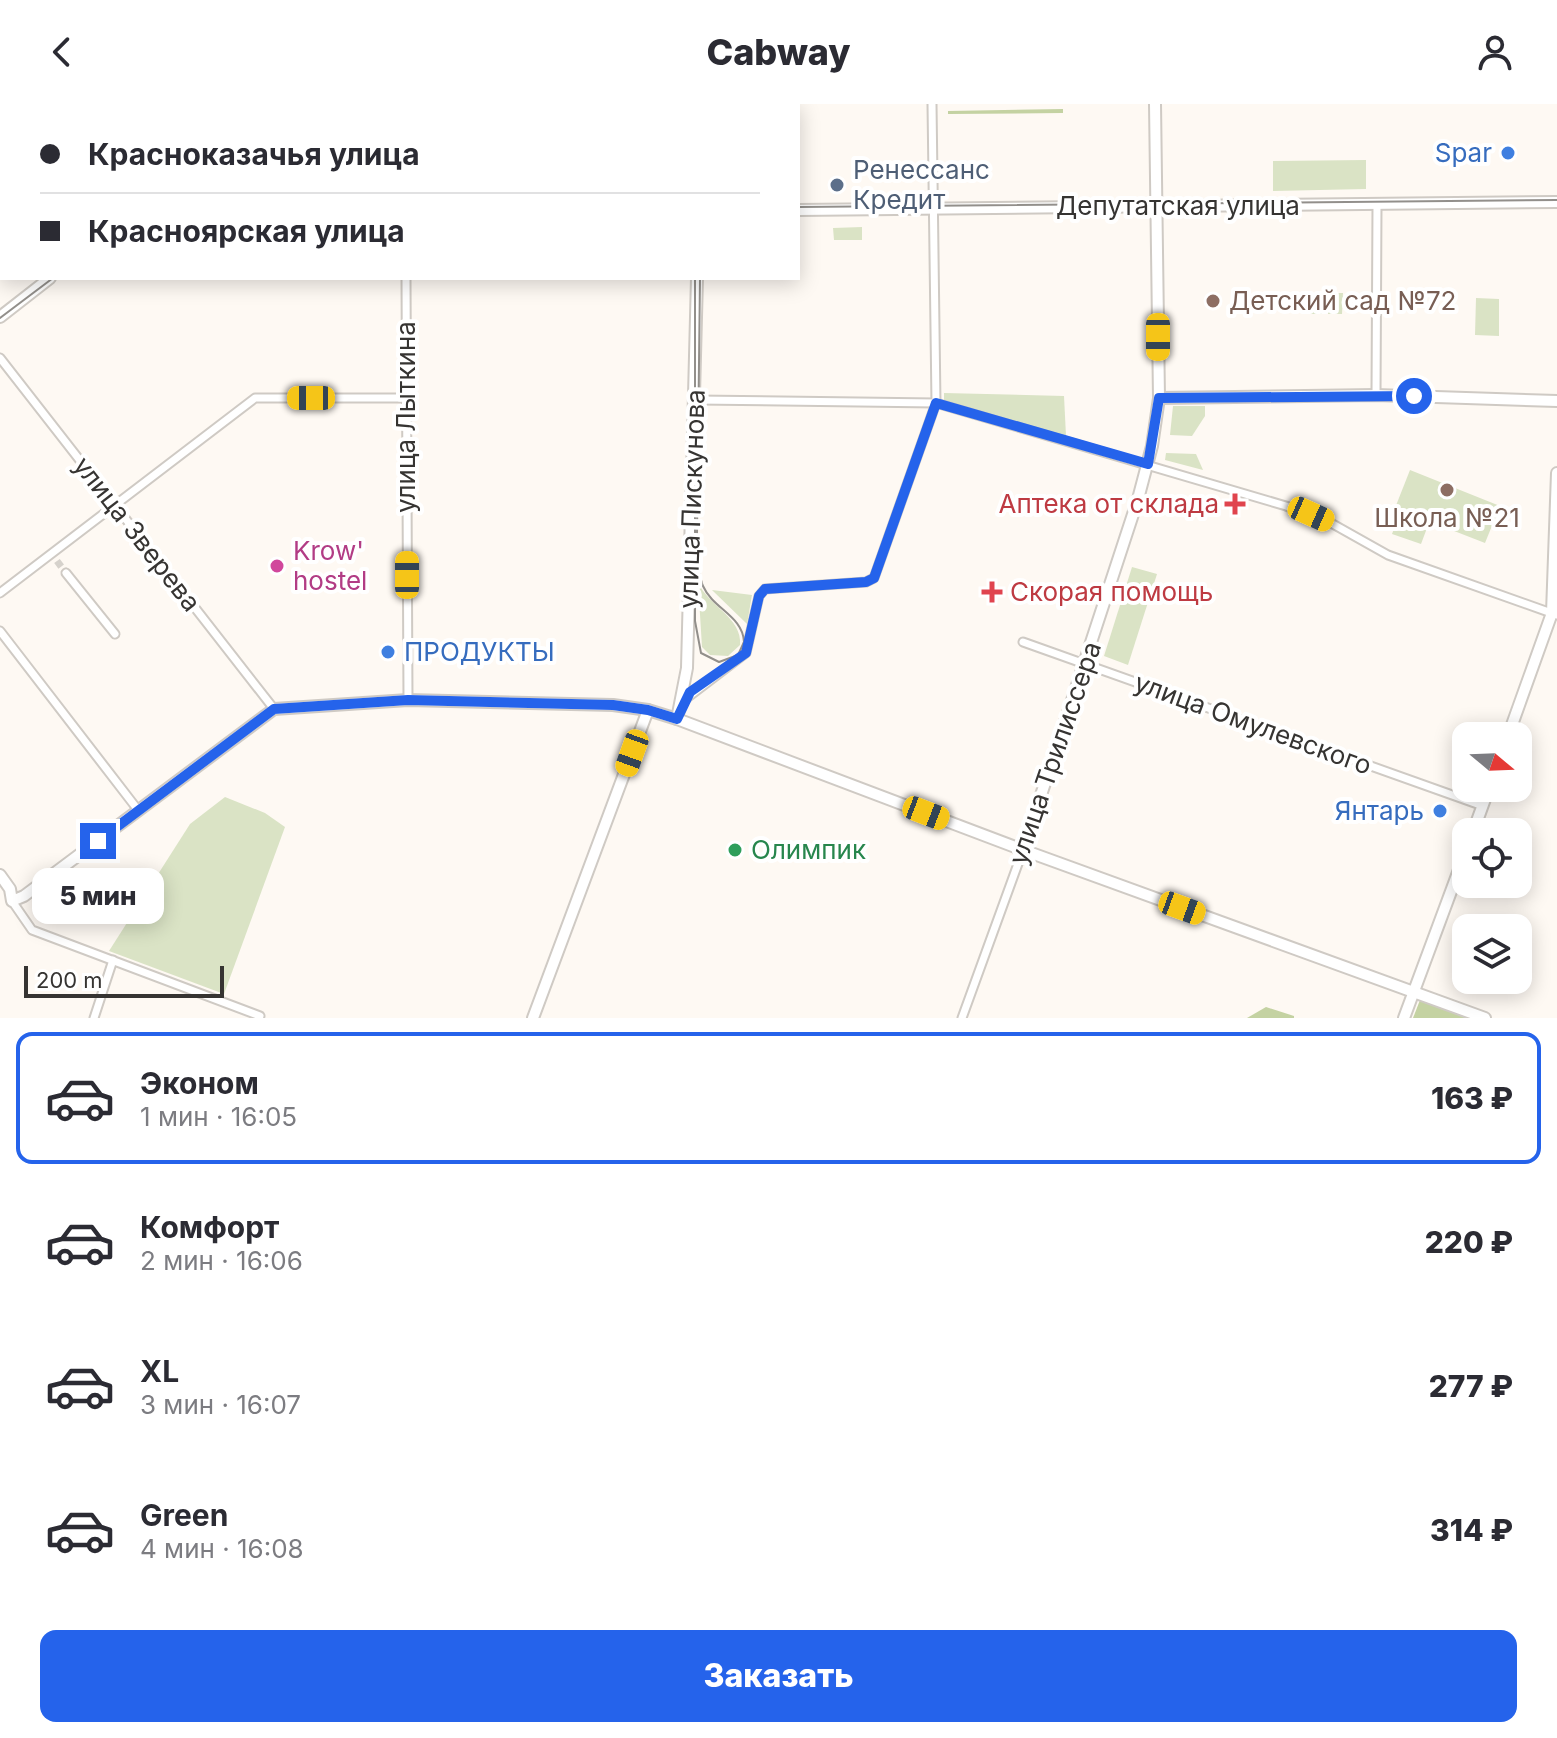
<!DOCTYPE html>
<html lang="ru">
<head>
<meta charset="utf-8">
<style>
	body { margin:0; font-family:Inter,sans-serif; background:#f7f7f7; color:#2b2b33; height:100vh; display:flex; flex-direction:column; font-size:30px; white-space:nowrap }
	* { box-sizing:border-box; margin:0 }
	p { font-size:26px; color:#7c7c81 }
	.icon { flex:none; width:44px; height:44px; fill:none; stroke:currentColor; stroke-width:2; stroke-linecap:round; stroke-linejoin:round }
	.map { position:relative; height:914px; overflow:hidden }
	.drawer { display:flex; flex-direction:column; background:#fff; flex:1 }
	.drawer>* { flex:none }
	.banner { position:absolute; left:0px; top:0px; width:800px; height:176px; box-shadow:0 4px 20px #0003; display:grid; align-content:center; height:176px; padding:0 40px; background:#fff }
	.needle { width:52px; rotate:109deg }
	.controls { position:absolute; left:1452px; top:618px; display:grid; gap:16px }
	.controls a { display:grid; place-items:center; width:80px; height:80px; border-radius:16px; background:#fff; box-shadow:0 4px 20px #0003; font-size:40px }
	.scale { position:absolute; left:24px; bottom:20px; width:200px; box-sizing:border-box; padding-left:8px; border:4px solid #363432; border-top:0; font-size:22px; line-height:28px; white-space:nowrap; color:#363432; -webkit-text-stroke:6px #fff; paint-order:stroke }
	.end { position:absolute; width:36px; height:36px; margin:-18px; border:10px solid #2563eb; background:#fff; box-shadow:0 0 0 4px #fff }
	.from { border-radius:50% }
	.bubble { position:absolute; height:56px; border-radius:16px; background:#fff; box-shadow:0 4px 20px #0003; font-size:26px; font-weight:800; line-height:56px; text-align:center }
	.car { position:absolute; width:24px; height:48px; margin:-24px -12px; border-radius:10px; box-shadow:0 0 6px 2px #0007; background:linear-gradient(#f5c518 24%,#345 0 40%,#f5c518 0 76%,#345 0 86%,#f5c518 0) }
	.banner b { display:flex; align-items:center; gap:28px; height:76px; font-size:30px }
	.banner b+b { border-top:2px solid #e1e1e2 }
	.banner i { width:20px; height:20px; background:#2b2b33 }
	ul { padding:14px 0 0; list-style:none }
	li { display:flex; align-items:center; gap:24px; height:132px; margin:0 16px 12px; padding:0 24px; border:4px solid transparent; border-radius:16px }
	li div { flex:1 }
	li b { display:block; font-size:30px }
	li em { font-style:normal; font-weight:800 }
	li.selected { border-color:#2563eb }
	li>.icon { width:72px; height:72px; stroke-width:1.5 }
	.primary-button { display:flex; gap:16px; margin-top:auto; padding:16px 40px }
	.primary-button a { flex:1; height:92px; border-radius:16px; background:#2563eb; color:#fff; font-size:32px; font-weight:800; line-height:92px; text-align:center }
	header { display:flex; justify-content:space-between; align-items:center; height:104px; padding:0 40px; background:#fff; font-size:36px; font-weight:800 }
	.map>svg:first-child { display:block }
</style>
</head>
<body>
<header><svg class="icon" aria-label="back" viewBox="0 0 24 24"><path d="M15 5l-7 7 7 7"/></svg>Cabway<svg class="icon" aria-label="person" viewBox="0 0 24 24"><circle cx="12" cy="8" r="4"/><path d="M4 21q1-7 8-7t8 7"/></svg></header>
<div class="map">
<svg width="1557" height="914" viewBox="0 0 1557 914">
	<rect width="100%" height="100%" fill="#fef9f3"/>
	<!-- green -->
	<g fill="#dae3c5">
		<path d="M1366,56V85L1273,87V57Z"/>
		<path d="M862,123V136H834L833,124Z"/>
		<path d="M1328,189H1343L1342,210H1328Z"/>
		<rect x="1303" y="190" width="19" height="20"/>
		<path d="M1476,194L1499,195V232L1475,231Z"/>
		<path d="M944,289L1064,292L1066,332L944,297Z"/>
		<path d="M1173,302H1205V312L1192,332L1170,331Z"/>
		<path d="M1166,349L1196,350L1203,366L1165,356Z"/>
		<path d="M1410,366L1500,402L1485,439L1395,404Z"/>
		<path d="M1398,414L1427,424L1421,440L1392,430Z"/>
		<path d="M1132,463L1157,470L1128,561L1104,552Z"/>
		<path d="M698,478C707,501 743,514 740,541L728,552L710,551L702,543Z"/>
		<path d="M712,486L752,491L747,520Z"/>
		<path d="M225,693L265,709L285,723L224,890L109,847L190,720Z"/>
	</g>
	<!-- forest -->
	<g fill="#c4d2a2">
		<path d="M1063,5V9L948,10V7Z"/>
		<path d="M1420,896L1471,914H1413Z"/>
		<path d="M1266,903L1294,912V914H1247Z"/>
	</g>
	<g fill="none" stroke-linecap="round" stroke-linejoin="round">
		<!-- street-tunnel -->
		<path stroke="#d6d2cc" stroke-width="7" stroke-dasharray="7 3.5" stroke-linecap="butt" d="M57,457L66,469"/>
		<defs>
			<g id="street">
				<path d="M406,0V2"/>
				<path d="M406,174L408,596"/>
				<path d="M0,254L274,605"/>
				<path d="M1376,291L1377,102"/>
				<path d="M696,296L936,299L1286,402L1331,419L1388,451L1557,511"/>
				<path d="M66,469L115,530"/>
				<path d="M0,489L255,294H406"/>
				<path d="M0,527L138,706"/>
				<path d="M1023,538L1483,702"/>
				<path d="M683,597L746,549L759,492L765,485L866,478L874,474L936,299L932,0"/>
				<path d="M12,797L32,826L260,912"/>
				<path d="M94,914L113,856"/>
				<path d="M962,914L1023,746"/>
			</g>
			<g id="secondary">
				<path d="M109,0V2"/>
				<path d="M696,0V2"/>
				<path d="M798,106L1557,98"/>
				<path d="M0,213L50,174"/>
				<path d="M1159,294L1376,291L1557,297"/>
				<path d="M677,615L687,564L697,174"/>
				<path d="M1508,632L1552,509L1557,369"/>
				<path d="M1473,728L1489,684"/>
				<path d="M1023,746L1138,395L1152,342L1159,294L1155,0"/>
				<path d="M0,771L10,785L12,797L24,792L274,605L408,596L613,601L648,606L677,615L1023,746L1485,914"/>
				<path d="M533,914L648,606"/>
				<path d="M1404,914L1466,747"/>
			</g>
		</defs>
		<!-- street casing -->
		<use href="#street" stroke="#cfcac4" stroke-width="11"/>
		<!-- secondary casing -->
		<use href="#secondary" stroke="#cfcac4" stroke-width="14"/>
		<!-- street -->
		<use href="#street" stroke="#fff" stroke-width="7"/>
		<!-- secondary -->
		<use href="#secondary" stroke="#fff" stroke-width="10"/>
		<!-- tram -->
		<g stroke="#928f8b" stroke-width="2">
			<path d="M111,0V2"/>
			<path d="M798,103L1557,96"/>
			<path d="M695,174V517L701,549L719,558L738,551L744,538C743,512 713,505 703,482C697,468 698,447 697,431L700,174"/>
			<path d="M0,214L53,174"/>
		</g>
	</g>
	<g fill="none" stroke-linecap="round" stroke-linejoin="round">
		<!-- route -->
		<path stroke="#2563eb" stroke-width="10" d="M98,737L274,605L408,596L613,601L648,606L677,615L690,588L746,549L759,492L765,485L866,478L874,474L936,299L1148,360L1159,294L1414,292"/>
	</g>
	<!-- markers -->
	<g fill="#3f7fe0" stroke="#fff" stroke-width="3">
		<circle cx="1508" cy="49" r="8"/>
		<circle cx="388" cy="548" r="8"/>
		<circle cx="1440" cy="707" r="8"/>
	</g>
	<circle fill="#5c6f8a" stroke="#fff" stroke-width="3" cx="837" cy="81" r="8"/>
	<g fill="#8d6e63" stroke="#fff" stroke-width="3">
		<circle cx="1213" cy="197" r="8"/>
		<circle cx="1447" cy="386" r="8"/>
	</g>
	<g fill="#e0444e" stroke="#fff" stroke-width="3">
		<path d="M1231 388h8v8h8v8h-8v8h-8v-8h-8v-8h8z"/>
		<path d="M988 476h8v8h8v8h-8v8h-8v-8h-8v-8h8z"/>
	</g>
	<circle fill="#d1479c" stroke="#fff" stroke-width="3" cx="277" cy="462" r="8"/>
	<circle fill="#2e9e5b" stroke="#fff" stroke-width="3" cx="735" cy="746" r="8"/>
	<g text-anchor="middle" stroke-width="8" stroke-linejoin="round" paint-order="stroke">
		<!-- shop labels -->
		<g font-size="26" fill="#366cbe" stroke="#fff" text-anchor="end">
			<text x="1492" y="58">Spar</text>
			<text x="404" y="557" text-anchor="start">ПРОДУКТЫ</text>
			<text x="1424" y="716">Янтарь</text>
		</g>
		<!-- service labels -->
		<g font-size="26" fill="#4e5e75" stroke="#fff" text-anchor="start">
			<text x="853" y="75">Ренессанс<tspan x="853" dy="30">Кредит</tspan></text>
		</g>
		<!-- street labels -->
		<g font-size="26" fill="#363432" stroke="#fff">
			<text x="1178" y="111">Депутатская улица</text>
			<text transform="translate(406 313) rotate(-90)" y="9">улица Лыткина</text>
			<text transform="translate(692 395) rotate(-88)" y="9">улица Пискунова</text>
			<text transform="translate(137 430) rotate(52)" y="9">улица Зверева</text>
			<text transform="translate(1253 620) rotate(20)" y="9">улица Омулевского</text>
			<text transform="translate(1055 649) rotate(-71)" y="9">улица Трилиссера</text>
		</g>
		<!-- education labels -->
		<g font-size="26" fill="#785e54" stroke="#fff" text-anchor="start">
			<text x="1229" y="206">Детский сад №72</text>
			<text x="1447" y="423" text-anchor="middle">Школа №21</text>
		</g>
		<!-- health labels -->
		<g font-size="26" fill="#be3a42" stroke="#fff" text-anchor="end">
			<text x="1219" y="409">Аптека от склада</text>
			<text x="1010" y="497" text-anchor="start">Скорая помощь</text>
		</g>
		<!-- hotel labels -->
		<g font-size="26" fill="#b23c85" stroke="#fff" text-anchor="start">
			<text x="293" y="456">Krow'<tspan x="293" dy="30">hostel</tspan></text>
		</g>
		<!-- leisure labels -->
		<g font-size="26" fill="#27864d" stroke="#fff" text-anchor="start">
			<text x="751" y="755">Олимпик</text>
		</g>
	</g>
</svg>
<div class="controls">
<a><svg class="needle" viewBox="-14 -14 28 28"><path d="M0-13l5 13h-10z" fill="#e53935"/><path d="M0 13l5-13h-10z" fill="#7c7c81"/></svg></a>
<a><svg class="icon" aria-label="locate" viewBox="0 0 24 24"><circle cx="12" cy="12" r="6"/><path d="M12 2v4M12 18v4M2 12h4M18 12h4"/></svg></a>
<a><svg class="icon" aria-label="layers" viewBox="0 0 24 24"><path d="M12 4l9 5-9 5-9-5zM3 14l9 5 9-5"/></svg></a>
</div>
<div class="scale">200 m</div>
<i class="end from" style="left:1414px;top:292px"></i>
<i class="end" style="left:98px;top:737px"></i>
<div class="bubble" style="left:32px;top:764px;width:132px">5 мин</div>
<i class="car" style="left:1158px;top:233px;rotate:180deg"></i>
<i class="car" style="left:311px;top:294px;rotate:270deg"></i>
<i class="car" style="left:1311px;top:410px;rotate:114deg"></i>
<i class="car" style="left:407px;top:471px;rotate:0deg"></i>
<i class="car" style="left:632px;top:649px;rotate:200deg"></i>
<i class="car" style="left:926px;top:709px;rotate:111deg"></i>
<i class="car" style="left:1182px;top:804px;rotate:110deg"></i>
<div class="banner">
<b><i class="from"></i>Красноказачья улица</b>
<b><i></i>Красноярская улица</b>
</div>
</div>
<section class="drawer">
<ul>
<li class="selected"><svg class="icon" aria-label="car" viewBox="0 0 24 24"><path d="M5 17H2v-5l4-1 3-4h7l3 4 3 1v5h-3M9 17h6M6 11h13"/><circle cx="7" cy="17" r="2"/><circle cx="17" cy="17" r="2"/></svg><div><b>Эконом</b><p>1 мин · 16:05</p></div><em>163 ₽</em></li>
<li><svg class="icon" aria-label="car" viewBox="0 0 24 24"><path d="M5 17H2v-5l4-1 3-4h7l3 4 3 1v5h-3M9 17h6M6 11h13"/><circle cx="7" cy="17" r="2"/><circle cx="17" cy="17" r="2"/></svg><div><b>Комфорт</b><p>2 мин · 16:06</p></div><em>220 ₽</em></li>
<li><svg class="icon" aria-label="car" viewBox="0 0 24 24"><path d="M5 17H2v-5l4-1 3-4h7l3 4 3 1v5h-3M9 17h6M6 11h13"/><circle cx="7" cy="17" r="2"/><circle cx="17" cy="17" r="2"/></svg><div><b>XL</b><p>3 мин · 16:07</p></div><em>277 ₽</em></li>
<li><svg class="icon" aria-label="car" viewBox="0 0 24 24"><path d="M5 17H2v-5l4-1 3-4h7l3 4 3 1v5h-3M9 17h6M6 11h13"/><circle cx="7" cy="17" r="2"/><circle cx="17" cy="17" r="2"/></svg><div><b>Green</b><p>4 мин · 16:08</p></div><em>314 ₽</em></li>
</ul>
<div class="primary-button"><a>Заказать</a></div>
</section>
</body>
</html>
